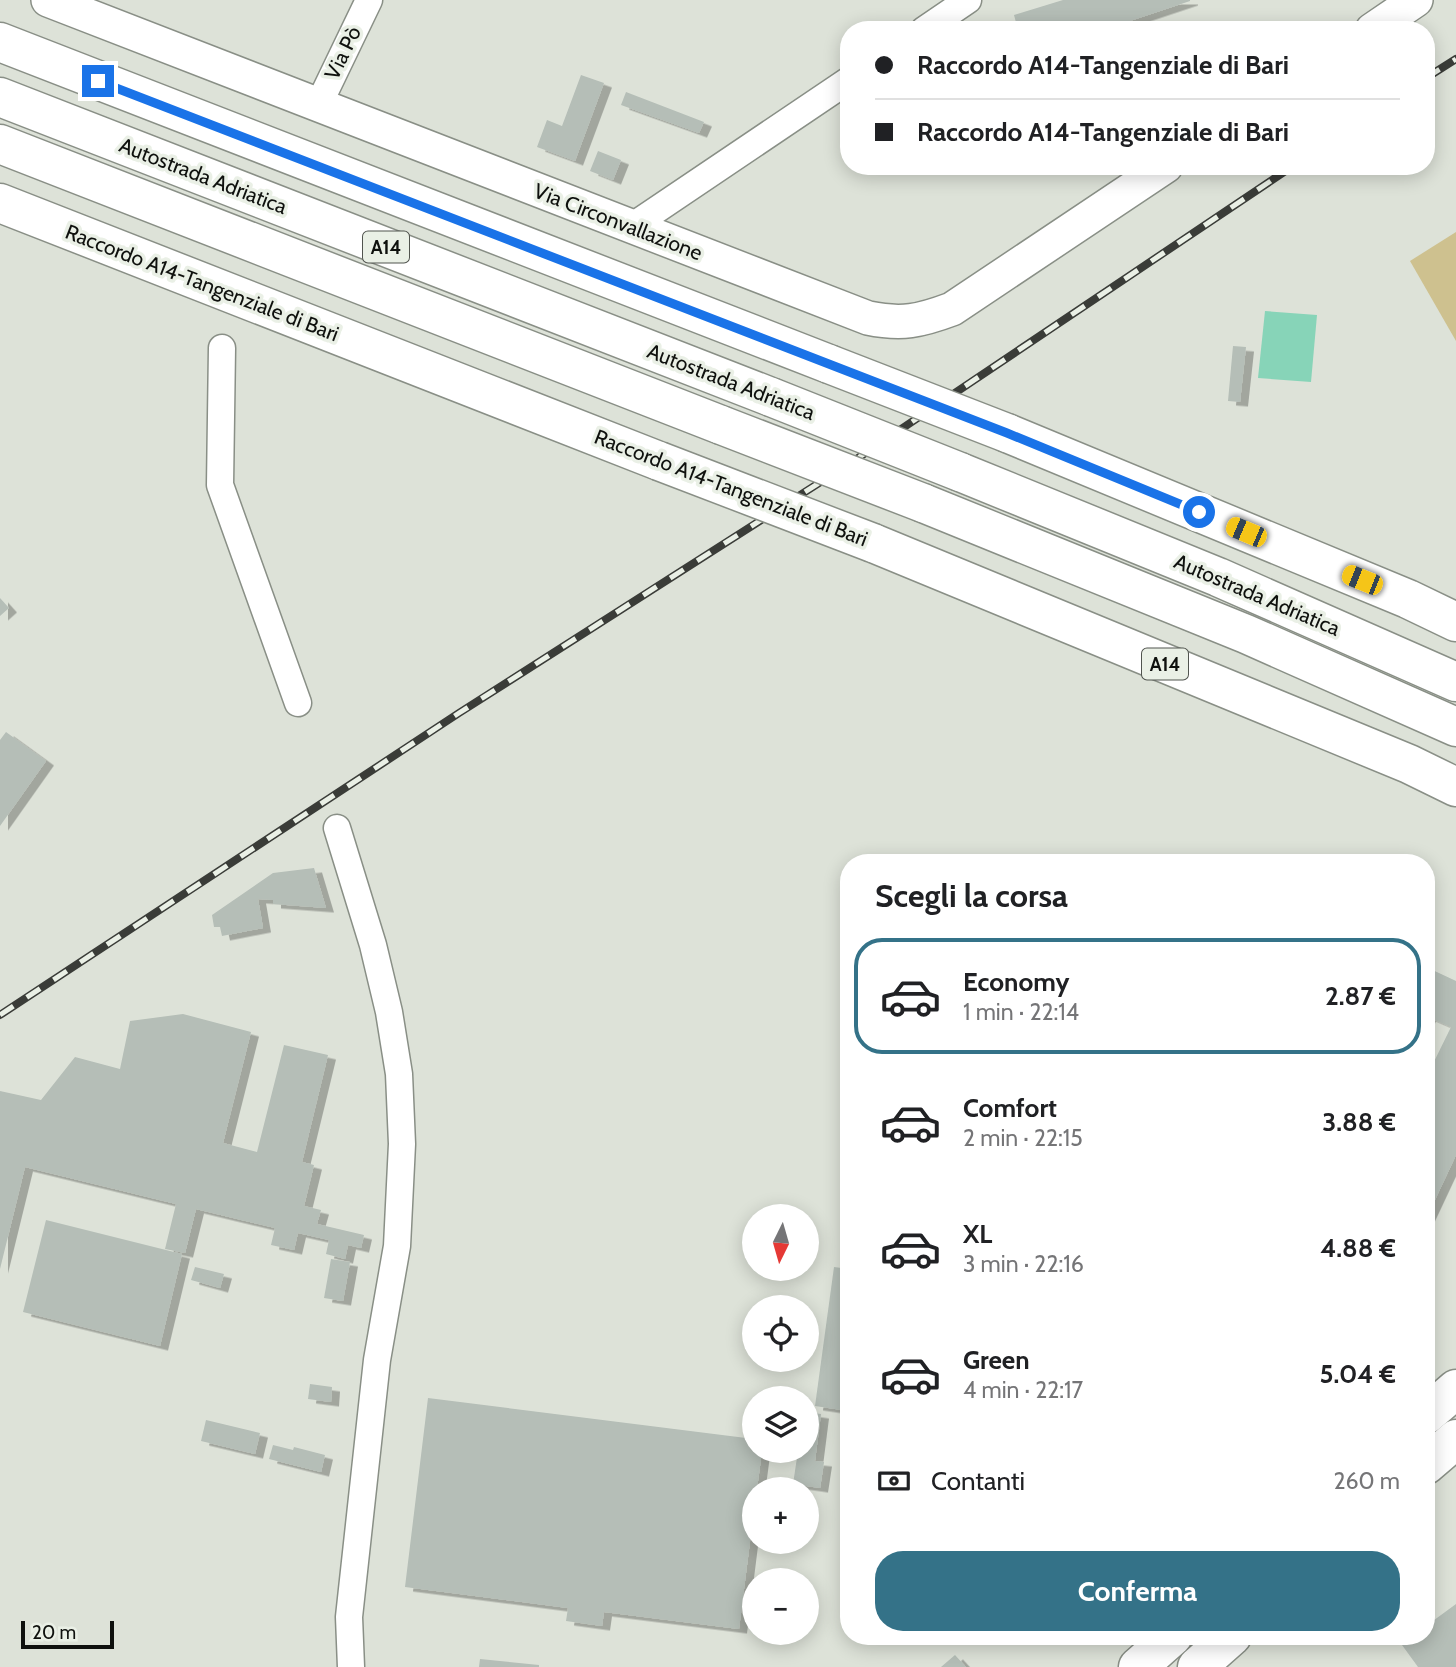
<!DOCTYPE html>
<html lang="it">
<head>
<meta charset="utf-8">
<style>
	body { margin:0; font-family:Cabin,sans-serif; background:#f6f6f6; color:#202124; height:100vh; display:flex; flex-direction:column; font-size:26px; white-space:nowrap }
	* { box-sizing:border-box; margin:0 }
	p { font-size:23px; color:#757577 }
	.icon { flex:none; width:38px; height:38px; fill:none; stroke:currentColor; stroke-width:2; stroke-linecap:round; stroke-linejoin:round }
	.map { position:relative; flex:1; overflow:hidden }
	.sheet { position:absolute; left:840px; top:854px; width:595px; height:791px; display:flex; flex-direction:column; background:#fff; border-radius:28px; box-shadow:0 4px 18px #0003 }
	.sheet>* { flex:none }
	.guide { position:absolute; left:840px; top:21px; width:595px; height:154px; border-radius:28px; box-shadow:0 4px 18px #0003; display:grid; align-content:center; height:154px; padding:0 35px; background:#fff }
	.needle { width:46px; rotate:185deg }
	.buttons { position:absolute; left:742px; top:1204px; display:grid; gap:14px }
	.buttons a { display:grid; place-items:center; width:77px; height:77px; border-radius:50%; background:#fff; box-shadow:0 4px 18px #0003; font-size:35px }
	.scale { position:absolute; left:21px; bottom:18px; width:93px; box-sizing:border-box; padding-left:7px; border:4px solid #0f110e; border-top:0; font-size:19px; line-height:24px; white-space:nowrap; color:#0f110e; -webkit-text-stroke:5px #eaf0e6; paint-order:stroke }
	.end { position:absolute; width:32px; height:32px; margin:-16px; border:9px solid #1a73e8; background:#fff; box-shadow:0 0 0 4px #fff }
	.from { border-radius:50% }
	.car { position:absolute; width:21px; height:42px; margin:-21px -10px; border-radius:9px; box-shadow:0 0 5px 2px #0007; background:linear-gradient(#f5c518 24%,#345 0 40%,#f5c518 0 76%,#345 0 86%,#f5c518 0) }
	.guide b { display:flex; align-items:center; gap:24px; height:66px; font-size:26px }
	.guide b+b { border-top:2px solid #e0e0e0 }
	.guide i { width:18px; height:18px; background:#202124 }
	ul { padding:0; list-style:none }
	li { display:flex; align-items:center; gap:21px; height:116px; margin:0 14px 10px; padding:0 21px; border:4px solid transparent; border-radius:28px }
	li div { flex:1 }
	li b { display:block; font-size:26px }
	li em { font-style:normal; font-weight:700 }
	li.active { border-color:#347288 }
	li>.icon { width:63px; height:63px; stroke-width:1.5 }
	h2 { padding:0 35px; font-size:32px; line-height:84px }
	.pay { display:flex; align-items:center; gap:18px; height:77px; padding:0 35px; font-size:26px }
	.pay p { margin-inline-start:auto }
	.button { display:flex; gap:14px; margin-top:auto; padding:14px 35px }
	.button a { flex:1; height:80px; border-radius:28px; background:#347288; color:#fff; font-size:28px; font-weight:700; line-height:80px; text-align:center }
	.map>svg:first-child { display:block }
</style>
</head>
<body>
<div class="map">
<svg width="1456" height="1667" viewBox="0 0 1456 1667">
	<defs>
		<filter id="shadow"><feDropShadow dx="8" dy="4.5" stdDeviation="0" flood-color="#0004"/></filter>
	</defs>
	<rect width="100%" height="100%" fill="#dde2d8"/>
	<!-- green -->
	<path fill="#cec18f" d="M1456,232V341L1410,261Z"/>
	<!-- water -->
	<path fill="#87d4b8" d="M1265,311L1317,315L1311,382L1258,378Z"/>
	<!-- building -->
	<g fill="#b5beb7" filter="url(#shadow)">
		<path d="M1063,0H1190V1L1103,30H1018L1014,15Z"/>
		<path d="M581,75L604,83L575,161L537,147L547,120L562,126Z"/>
		<path d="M626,92L704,122L699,133L621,105Z"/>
		<path d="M598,151L621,160L613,180L590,171Z"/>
		<path d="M1233,346L1246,347L1240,402L1228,401Z"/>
		<path d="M0,598L9,608L0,616Z"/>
		<path d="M6,732L46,761L0,826V740Z"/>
		<path d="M314,868L326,908L273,904V900L258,899L263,928L222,936L220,927H214L212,915L273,873Z"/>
		<path d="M1426,967L1456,981V1155L1426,1219V1078L1451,1027L1428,1017L1426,1021Z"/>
		<path d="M183,1014L251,1032L223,1143L257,1152L284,1045L328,1055L302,1162L314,1165L304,1206L321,1210L317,1224L364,1235L361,1248L348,1245L345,1259L326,1254L329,1240L298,1233L294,1250L271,1245L275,1228L196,1209L185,1253L165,1249L176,1204L25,1167L0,1269V1091L41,1100L75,1057L120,1069L130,1021Z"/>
		<path d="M46,1220L182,1254L160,1346L23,1312Z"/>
		<path d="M331,1259L350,1262L343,1301L324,1298Z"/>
		<path d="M195,1267L224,1274L220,1288L191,1280Z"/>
		<path d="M834,1267L849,1269V1411L815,1406Z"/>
		<path d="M310,1384L332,1387L331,1402L308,1399Z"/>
		<path d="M428,1398L754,1439V1451H762L757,1489H754V1510L739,1629L604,1612L602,1626L566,1621L568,1608L405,1587Z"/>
		<path d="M807,1412L821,1414L815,1461L824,1462L820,1488L793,1484L798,1451H807Z"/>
		<path d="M206,1420L260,1433L255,1454L201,1441Z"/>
		<path d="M273,1445L293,1450L294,1447L325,1455L321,1472L269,1459Z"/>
		<path d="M1456,1604V1667H1418L1402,1645L1413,1636H1426V1626Z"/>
		<path d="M955,1655L966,1667H941Z"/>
		<path d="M480,1659L539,1665V1667H479Z"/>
	</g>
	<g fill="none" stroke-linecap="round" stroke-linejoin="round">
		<defs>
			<g id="minor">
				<path d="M924,30L968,0"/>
				<path d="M318,106L369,0"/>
				<path d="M631,227L849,80"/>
				<path d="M222,348L220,485L298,703"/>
				<path d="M337,828L373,945L389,1012L399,1074L402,1144L397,1246L377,1360L349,1617L351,1667"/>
			</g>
			<g id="tertiary">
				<path d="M48,0L868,318C902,325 920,321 952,309L1166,166"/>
				<path d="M1372,30L1416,0"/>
			</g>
			<g id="primary">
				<path d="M1426,1415L1456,1389"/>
				<path d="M1426,1465L1456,1439"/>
				<path d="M1138,1667L1173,1636"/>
				<path d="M1197,1667L1232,1636"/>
			</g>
			<g id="motorway">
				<path d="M0,42L829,364"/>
				<path d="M0,97L771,397"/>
				<path d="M0,144L721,425"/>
				<path d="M0,203L659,461"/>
				<path d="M1007,433L1408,599L1456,622"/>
				<path d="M960,472L1218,577L1456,682"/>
				<path d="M923,503L1246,634L1456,727"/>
				<path d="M873,543L1409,764L1456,787"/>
			</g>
		</defs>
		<!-- minor casing -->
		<use href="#minor" stroke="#898f86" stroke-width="29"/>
		<!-- tertiary casing -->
		<use href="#tertiary" stroke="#898f86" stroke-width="36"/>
		<!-- primary casing -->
		<use href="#primary" stroke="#898f86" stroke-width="41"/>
		<!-- motorway casing -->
		<use href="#motorway" stroke="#898f86" stroke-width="41"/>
		<!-- minor -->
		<use href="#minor" stroke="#fff" stroke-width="26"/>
		<!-- tertiary -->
		<use href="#tertiary" stroke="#fff" stroke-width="33"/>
		<!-- primary -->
		<use href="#primary" stroke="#fff" stroke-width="38"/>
		<!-- motorway -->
		<use href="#motorway" stroke="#fff" stroke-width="38"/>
		<defs>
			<g id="rail">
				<path d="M1426,78L1456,59"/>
				<path d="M0,1015L459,713L855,460L1293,166"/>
			</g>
		</defs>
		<!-- rail casing -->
		<use href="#rail" stroke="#3a3c38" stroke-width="8"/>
		<!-- rail -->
		<use href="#rail" stroke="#eaf0e6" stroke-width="5" stroke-dasharray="16" stroke-linecap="butt"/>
		<defs>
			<g id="motorway-bridge">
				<path d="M829,364L1007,433"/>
				<path d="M771,397L960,472"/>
				<path d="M721,425L923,503"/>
				<path d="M659,461L873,543"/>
			</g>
		</defs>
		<!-- motorway-bridge casing -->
		<use href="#motorway-bridge" stroke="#898f86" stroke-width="41" stroke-linecap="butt"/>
		<!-- motorway-bridge -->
		<use href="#motorway-bridge" stroke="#fff" stroke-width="38"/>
	</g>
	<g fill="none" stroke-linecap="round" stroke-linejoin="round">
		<!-- route -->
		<path stroke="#1a73e8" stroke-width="9" d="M98,81L1007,433L1199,512"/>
	</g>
	<g text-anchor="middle" stroke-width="7" stroke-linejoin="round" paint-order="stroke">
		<!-- shield labels -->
		<g fill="#eaf0e6" stroke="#51544f" stroke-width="2">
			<rect x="363" y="231.5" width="46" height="31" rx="5"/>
			<rect x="1142" y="648.5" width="46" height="31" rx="5"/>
		</g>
		<g font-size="19" font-weight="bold" fill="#0f110e">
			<text x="386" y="254">A14</text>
			<text x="1165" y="671">A14</text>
		</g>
		<!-- street labels -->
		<g font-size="21" fill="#0f110e" stroke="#eaf0e6">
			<text transform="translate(343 53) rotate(-64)" y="7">Via Pò</text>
			<text transform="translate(203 176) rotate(21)" y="7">Autostrada Adriatica</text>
			<text transform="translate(618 222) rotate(21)" y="7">Via Circonvallazione</text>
			<text transform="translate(202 283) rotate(21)" y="7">Raccordo A14-Tangenziale di Bari</text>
			<text transform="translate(731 382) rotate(21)" y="7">Autostrada Adriatica</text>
			<text transform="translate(731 488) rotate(21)" y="7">Raccordo A14-Tangenziale di Bari</text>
			<text transform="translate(1257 595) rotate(23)" y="7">Autostrada Adriatica</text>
		</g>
	</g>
</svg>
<div class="buttons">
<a><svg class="needle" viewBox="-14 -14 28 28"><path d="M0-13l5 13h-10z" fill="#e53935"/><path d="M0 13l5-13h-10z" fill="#757577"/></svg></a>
<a><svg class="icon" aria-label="locate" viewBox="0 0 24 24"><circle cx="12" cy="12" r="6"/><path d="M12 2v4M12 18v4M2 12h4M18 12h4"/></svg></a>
<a><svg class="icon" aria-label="layers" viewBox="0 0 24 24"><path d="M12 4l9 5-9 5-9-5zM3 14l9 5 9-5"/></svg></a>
<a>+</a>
<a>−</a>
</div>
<div class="scale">20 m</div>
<i class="end from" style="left:1199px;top:512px"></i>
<i class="end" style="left:98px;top:81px"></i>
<i class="car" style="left:1246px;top:532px;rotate:293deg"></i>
<i class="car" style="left:1362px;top:580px;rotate:292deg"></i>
<div class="guide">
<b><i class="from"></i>Raccordo A14-Tangenziale di Bari</b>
<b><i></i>Raccordo A14-Tangenziale di Bari</b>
</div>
<section class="sheet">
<h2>Scegli la corsa</h2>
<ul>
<li class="active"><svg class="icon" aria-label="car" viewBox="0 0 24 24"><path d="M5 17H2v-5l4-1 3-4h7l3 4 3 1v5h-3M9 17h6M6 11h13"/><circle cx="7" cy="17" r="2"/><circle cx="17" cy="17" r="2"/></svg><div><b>Economy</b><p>1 min · 22:14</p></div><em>2.87 €</em></li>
<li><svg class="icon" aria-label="car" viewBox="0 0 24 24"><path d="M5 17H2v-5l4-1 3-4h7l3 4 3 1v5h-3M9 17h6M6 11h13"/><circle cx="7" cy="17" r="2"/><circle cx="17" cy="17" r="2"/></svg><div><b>Comfort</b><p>2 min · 22:15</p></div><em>3.88 €</em></li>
<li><svg class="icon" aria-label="car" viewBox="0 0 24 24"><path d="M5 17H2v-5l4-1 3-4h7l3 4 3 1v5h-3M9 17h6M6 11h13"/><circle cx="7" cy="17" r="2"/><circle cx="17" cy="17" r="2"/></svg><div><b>XL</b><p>3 min · 22:16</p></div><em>4.88 €</em></li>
<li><svg class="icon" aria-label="car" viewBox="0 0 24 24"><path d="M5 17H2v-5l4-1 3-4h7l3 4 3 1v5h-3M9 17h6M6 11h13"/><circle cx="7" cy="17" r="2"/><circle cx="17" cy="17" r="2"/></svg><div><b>Green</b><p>4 min · 22:17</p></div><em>5.04 €</em></li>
</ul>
<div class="pay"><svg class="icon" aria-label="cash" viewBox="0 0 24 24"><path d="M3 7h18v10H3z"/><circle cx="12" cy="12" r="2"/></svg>Contanti<p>260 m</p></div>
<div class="button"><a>Conferma</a></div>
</section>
</div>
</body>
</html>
